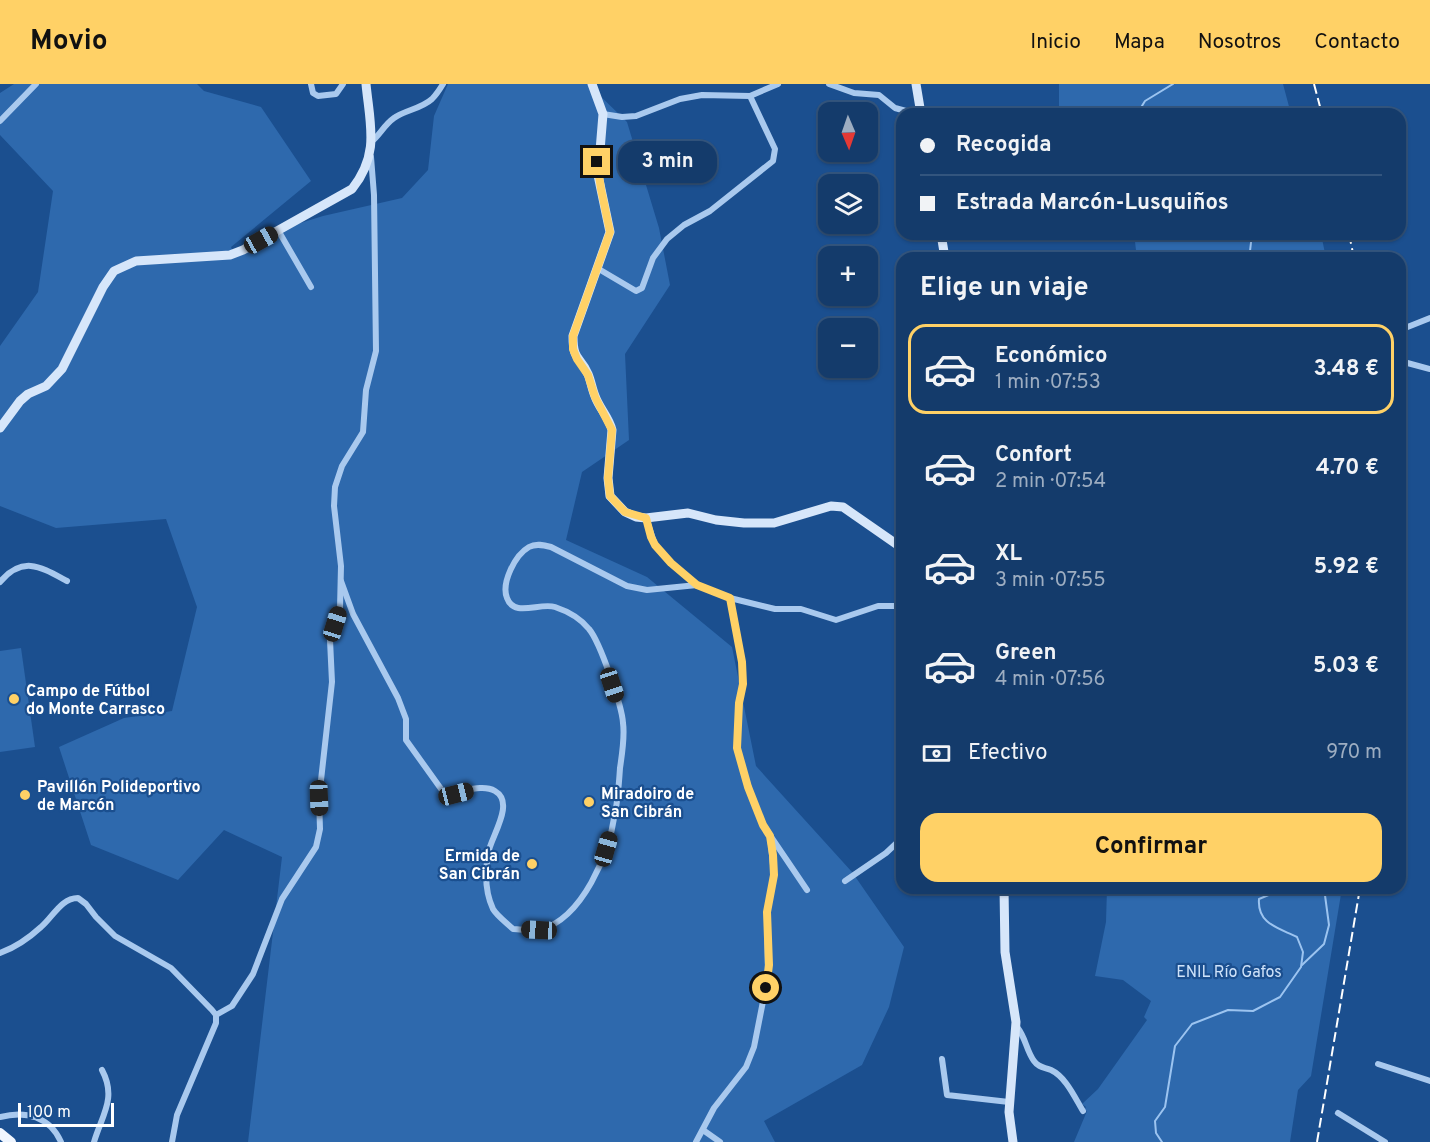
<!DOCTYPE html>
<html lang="es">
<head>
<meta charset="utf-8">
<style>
	body { margin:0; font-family:Overpass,sans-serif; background:#214673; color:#f1f3f6; height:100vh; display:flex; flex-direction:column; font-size:22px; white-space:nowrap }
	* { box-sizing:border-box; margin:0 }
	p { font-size:20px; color:#9dadc1 }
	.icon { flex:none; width:33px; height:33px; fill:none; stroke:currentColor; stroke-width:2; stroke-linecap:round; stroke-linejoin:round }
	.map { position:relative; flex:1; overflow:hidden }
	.panel { position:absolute; left:896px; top:168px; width:510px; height:642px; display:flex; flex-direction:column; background:#143b6b; border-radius:18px; box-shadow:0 2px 4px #0004,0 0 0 2px #33557e }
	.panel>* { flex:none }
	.guide { position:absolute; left:896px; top:24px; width:510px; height:132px; border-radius:18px; box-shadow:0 2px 4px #0004,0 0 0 2px #33557e; display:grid; align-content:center; height:132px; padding:0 24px; background:#143b6b }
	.needle { width:39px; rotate:178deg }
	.controls { position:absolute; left:818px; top:18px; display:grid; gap:12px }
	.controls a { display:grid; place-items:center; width:60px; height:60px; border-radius:12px; background:#143b6b; box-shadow:0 2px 4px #0004,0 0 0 2px #33557e; font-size:30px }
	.scale { position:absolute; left:18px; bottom:15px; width:96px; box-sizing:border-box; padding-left:6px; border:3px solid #fff; border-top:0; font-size:16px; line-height:21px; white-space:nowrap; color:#fff; -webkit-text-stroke:4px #1b4f8f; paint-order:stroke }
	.end { position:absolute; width:27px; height:27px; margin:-14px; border:8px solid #ffd166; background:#111; box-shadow:0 0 0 3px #111 }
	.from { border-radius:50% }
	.bubble { position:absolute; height:42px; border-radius:18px; background:#143b6b; box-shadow:0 2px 4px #0004,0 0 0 2px #33557e; font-size:20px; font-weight:700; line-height:42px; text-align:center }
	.car { position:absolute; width:18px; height:36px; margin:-18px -9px; border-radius:8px; box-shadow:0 0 4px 2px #0007; background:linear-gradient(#222 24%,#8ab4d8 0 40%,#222 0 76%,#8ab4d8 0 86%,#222 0) }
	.guide b { display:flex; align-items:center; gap:21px; height:57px; font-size:22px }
	.guide b+b { border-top:2px solid #33557e }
	.guide i { width:15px; height:15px; background:#f1f3f6 }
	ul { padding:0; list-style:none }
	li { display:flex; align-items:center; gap:18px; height:90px; margin:0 12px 9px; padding:0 12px; border:3px solid transparent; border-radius:18px }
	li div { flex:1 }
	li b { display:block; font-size:22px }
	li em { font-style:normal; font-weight:700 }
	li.active { border-color:#ffd166 }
	li>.icon { width:54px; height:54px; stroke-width:1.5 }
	h2 { padding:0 24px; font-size:27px; line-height:72px }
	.pay { display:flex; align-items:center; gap:15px; height:66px; padding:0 24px; font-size:22px }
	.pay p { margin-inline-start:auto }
	.cta { display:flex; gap:12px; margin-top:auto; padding:12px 24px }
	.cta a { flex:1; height:69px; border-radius:18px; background:#ffd166; color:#111; font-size:24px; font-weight:700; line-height:69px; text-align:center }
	header { display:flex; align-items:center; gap:36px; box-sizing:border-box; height:84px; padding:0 30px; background:#ffd166; color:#111 }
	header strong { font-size:28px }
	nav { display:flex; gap:33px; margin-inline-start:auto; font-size:21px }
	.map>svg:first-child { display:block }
</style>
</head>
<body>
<header>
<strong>Movio</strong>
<nav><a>Inicio</a><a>Mapa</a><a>Nosotros</a><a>Contacto</a></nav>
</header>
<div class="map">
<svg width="1430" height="1058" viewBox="0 0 1430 1058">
	<rect width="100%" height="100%" fill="#1b4f8f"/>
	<!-- green -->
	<g fill="#2e69ad">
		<path d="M14,0H197L204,7L261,23L311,97L231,163L235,173L278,146L323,132L402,114L428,86L434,32L448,0H588L627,38L659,144L670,201L625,270L629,356L582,388L566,456L647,493L732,563L756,682L852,788L904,863L889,923L862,981L764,1037L775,1058H248L282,773L224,746L178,796L91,761L59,663L124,634L172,627L197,523L166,435L56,444L0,422V262L38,208L53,107L0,51V9Z"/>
		<path d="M1059,0H1283L1291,30H1059Z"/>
		<path d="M1134,150H1321L1326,174H1137Z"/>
		<path d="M21,564L35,663L0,668V567Z"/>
		<path d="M1107,804H1342L1311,992L1298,1006L1290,1058H1074L1087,1027H1083L1086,1023L1082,1020L1098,1005L1147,936L1144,933L1151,917L1123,896L1095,892L1106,838Z"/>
	</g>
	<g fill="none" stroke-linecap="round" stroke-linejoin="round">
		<!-- stream -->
		<g stroke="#9cc4f0" stroke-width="2">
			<path d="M1137,30L1145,17L1173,0"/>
			<path d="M1252,174L1250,167L1252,150"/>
			<path d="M1302,881L1324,860L1329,841L1324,804"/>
			<path d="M1162,1058L1156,1049L1155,1037L1165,1023L1175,962L1192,940L1228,926L1253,927L1280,913L1301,883L1303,868L1297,853C1279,844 1257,840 1259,815L1286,804"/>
		</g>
		<!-- street -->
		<g stroke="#a9c9ee" stroke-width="6">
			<path d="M311,0L313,9L318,12L336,10L343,0"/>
			<path d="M829,0L854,9L879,11L895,24L906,27L920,26"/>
			<path d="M603,30L622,33L636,32L680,15L702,11L750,12L778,0"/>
			<path d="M0,37L36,0"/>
			<path d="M371,58C380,51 384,41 394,34C405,26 421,25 432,15C436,11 440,5 443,0"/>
			<path d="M278,146L311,203"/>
			<path d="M597,184L636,207L642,204L653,174L667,155L684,141L710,127L773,77L775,65L750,12"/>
			<path d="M1400,246L1430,234"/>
			<path d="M1400,277L1430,285"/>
			<path d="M646,434L655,461L671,479L697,501L730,514L775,525H801L836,536L878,522H902"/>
			<path d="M341,497L353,530L398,614L406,635V656L444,709C459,710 481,699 495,707C516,719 490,754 488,770C485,788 485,808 493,825C497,832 507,839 513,845C521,845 532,848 540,846C583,834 609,770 615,729C618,715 619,699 620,684C622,670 625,653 623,639C622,622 600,558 589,545C581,535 567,527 555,523C540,518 514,534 507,514C501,499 515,471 529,463C536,459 544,461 551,463L627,502L647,506L697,501"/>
			<path d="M0,498C23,471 41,483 67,497"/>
			<path d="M730,514L742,578L743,600L739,619L737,664L748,703L763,741L807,806"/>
			<path d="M845,797L886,769L902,754"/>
			<path d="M0,869C14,864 29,854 41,843C53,833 61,814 78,814L86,820L96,833L115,852L171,884L212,926L216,931V939L177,1031L172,1058"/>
			<path d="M216,931L232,922L253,890L282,815L316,763L320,745L319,714L332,598L330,556L340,524L341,482L334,422L335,403L342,382L363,348L366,306L376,267L374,111L371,73"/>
			<path d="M1017,943C1026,954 1026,966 1034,977C1039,984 1044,983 1051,986C1066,993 1075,1014 1083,1027"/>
			<path d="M942,975L947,1011L1009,1018"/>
			<path d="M1378,980L1430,997"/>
			<path d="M1338,1029L1385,1058"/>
			<path d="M0,1033C26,1026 50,1033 61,1058"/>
			<path d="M703,1046L720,1058"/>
			<path d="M94,1058C102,1031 117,1014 102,986"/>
			<path d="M696,1058L714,1024L746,983L754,963L768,892L767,828L774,791L770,752"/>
		</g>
		<!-- secondary -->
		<g stroke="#d6e6fa" stroke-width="9">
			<path d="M592,0L603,30L598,91L610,148L573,252C573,278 580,271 588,290C591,297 592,305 595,312C599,324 609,333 612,346L608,394L610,412L625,428L636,433L646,434L688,429L716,436L744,439H774L831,422L843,423L902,464"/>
			<path d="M916,0L921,30"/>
			<path d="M941,150L945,174"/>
			<path d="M0,344L20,317L28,310L46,302L62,285L103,203L114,187L136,177L230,171L243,166L352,105C380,70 370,41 366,0"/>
			<path d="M1004,804L1005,868L1016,938L1009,1028L1013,1058"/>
		</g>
		<!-- primary -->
		<path stroke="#f0f6ff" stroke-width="10" d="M0,1049L11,1058"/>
		<!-- rail -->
		<g stroke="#fff" stroke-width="2" stroke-dasharray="10 4.5" stroke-linecap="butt">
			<path d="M1314,0L1322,30"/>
			<path d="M1349,150L1354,174"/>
			<path d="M1317,1058L1360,804"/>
		</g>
	</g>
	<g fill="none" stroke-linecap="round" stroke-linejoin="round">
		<!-- route -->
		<path stroke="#ffd166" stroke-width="8" d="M597,78L601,105L610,148L573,252V265L577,275L588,291L595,313L612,346L608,394L610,412L625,428L646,434L651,453L655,461L671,479L697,501L730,514L742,578L743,600L739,619L737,664L748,703L763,741L770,752L773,771L774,791L767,828L769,881L766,904"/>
	</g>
	<!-- markers -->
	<g fill="#ffd166" stroke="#1b4f8f" stroke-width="2">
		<circle cx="14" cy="615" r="6"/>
		<circle cx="25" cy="711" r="6"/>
		<circle cx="589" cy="718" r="6"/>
		<circle cx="532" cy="780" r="6"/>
	</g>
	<g text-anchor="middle" stroke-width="4.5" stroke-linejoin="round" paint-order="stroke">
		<!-- poi labels -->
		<g font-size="16" font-weight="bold" fill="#fff" stroke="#1b4f8f" text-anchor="start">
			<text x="26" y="612">Campo de Fútbol<tspan x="26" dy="18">do Monte Carrasco</tspan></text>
			<text x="37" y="708">Pavillón Polideportivo<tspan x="37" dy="18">de Marcón</tspan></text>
			<text x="601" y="715">Miradoiro de<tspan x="601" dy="18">San Cibrán</tspan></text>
			<text x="520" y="777" text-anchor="end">Ermida de<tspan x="520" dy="18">San Cibrán</tspan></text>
		</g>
		<!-- park labels -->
		<g font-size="16" fill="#cfe3fa" stroke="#1b4f8f">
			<text x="1229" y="893">ENIL Río Gafos</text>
		</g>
	</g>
</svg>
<div class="controls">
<a><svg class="needle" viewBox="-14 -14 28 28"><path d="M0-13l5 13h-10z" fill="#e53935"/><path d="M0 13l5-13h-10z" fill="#9dadc1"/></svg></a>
<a><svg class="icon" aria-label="layers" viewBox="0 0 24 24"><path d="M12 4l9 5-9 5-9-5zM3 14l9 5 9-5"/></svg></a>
<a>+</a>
<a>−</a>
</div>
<div class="scale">100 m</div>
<i class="end from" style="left:766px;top:904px"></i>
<i class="end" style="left:597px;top:78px"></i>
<div class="bubble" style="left:618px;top:57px;width:99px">3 min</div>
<i class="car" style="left:261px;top:156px;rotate:61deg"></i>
<i class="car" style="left:335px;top:540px;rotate:17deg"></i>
<i class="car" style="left:612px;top:601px;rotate:162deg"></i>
<i class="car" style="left:456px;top:710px;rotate:76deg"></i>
<i class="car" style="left:319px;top:714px;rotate:178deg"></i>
<i class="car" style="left:606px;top:765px;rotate:16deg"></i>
<i class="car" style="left:539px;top:846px;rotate:273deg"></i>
<div class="guide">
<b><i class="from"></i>Recogida</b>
<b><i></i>Estrada Marcón-Lusquiños</b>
</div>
<section class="panel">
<h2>Elige un viaje</h2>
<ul>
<li class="active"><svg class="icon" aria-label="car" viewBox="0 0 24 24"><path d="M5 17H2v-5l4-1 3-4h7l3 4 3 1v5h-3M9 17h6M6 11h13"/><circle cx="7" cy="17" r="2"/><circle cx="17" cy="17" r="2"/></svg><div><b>Económico</b><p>1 min · 07:53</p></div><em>3.48 €</em></li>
<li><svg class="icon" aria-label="car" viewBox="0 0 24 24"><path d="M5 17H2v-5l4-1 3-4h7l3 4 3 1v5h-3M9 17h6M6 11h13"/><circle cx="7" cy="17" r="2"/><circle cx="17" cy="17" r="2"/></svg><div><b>Confort</b><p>2 min · 07:54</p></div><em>4.70 €</em></li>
<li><svg class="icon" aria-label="car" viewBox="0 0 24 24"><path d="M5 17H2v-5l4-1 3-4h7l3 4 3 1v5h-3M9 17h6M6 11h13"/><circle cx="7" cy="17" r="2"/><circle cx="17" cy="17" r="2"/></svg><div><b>XL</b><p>3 min · 07:55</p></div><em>5.92 €</em></li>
<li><svg class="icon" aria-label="car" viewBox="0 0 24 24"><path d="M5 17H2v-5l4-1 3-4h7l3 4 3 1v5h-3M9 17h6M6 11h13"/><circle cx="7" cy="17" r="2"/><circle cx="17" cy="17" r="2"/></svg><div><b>Green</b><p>4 min · 07:56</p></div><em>5.03 €</em></li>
</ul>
<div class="pay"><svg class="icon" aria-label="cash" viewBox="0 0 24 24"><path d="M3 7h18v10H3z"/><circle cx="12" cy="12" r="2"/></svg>Efectivo<p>970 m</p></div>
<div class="cta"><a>Confirmar</a></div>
</section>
</div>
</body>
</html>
